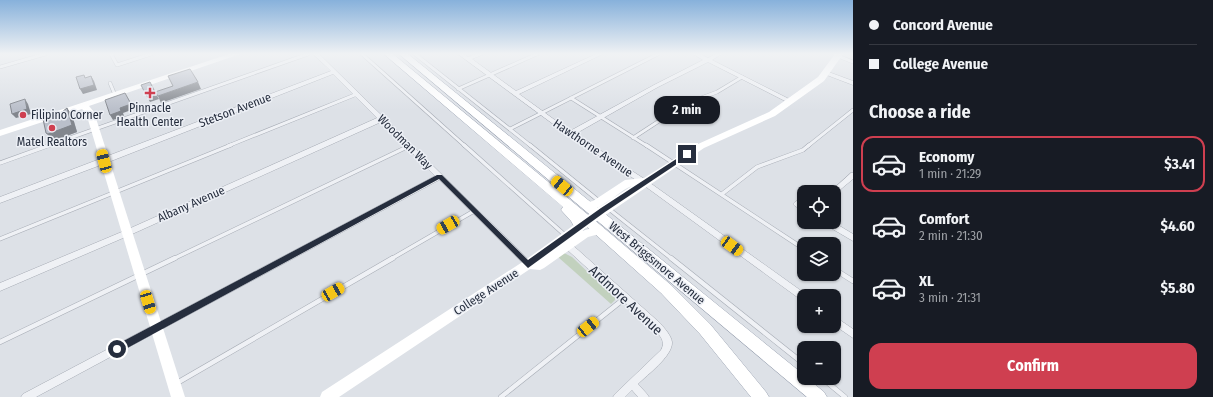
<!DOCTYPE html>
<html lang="en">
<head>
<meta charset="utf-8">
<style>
	body { margin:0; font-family:"Fira Sans Condensed",sans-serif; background:#242831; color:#f1f3f6; height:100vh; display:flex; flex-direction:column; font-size:15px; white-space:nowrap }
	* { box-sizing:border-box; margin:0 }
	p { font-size:13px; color:#9ea1a6 }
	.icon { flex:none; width:22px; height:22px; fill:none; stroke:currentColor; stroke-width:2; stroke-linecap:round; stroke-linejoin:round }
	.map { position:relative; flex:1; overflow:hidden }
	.side { display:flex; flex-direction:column; background:#171b24; width:360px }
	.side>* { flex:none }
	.guide { display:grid; align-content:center; height:88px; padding:0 16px; background:#171b24 }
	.tools { position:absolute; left:797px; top:185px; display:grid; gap:8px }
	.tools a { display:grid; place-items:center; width:44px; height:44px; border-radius:8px; background:#171b24; box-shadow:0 1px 3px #0004; font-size:20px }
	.end { position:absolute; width:18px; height:18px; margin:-9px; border:5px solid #262e3e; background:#fff; box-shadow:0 0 0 2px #fff }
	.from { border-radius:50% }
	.bubble { position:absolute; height:28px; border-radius:12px; background:#171b24; box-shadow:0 1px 3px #0004; font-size:13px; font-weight:700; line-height:28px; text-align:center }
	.car { position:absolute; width:12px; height:24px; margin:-12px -6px; border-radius:5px; box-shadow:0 0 3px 1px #0007; background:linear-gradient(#f5c518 24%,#345 0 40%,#f5c518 0 76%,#345 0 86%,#f5c518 0) }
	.guide b { display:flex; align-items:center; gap:14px; height:38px; font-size:15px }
	.guide b+b { border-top:1px solid #363941 }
	.guide i { width:10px; height:10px; background:#f1f3f6 }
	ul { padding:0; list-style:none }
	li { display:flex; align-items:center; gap:12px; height:56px; margin:0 8px 6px; padding:0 8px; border:2px solid transparent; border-radius:12px }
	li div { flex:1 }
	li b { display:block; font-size:15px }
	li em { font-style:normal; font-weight:700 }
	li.on { border-color:#cf3f50 }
	li>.icon { width:36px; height:36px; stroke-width:1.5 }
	h2 { padding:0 16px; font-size:18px; line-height:48px }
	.cta { display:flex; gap:8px; margin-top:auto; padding:8px 16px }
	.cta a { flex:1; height:46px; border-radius:12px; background:#cf3f50; color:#fff; font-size:16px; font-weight:700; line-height:46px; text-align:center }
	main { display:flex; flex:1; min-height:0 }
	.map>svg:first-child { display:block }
</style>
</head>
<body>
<main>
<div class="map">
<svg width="853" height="397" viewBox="0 0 853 397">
	<rect width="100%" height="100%" fill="#dde1e7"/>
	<!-- green -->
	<path fill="#c2d1be" d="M564,253L572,257L615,298V300L611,304L558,257Z"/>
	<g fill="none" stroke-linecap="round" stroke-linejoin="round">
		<defs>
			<g id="lane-far2">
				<path d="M111,54L117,65L151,54"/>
				<path d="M362,54L465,146"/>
				<path d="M415,54L531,146"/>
				<path d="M838,56L853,62"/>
				<path d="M0,67L45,54"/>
				<path d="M110,83L115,95"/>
				<path d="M458,89L537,54"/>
				<path d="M571,98L647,146"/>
				<path d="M510,129L658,54"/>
				<path d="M633,138L685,104L717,92L742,77"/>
				<path d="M47,146L308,54"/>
				<path d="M228,146L357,94"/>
				<path d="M808,146L853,110"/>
			</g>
			<g id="lane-far1">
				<path d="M464,145L566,236"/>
				<path d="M530,145L599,201"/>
				<path d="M646,145L804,249"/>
				<path d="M0,163L50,145"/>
				<path d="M722,194L757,167L803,150L809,145"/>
				<path d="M609,209L672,259"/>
				<path d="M0,239L231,145"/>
				<path d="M173,259L409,146"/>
				<path d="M391,259L474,211"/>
			</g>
			<g id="lane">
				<path d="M671,258L804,364"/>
				<path d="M834,269L853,281"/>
				<path d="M0,342L175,258"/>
				<path d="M822,378L845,397"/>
				<path d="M177,383L393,258"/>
				<path d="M501,397L625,298"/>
			</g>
			<g id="street">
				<path d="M313,54H319L531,262L532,264L531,266L528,267L525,266L439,180L36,397H21L23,394L435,176L381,122L130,235L0,291V283L124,231L377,118L333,74L106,163L0,203V197L331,71Z"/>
				<path d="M458,54H464L468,57L476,54H484L472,59L516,91L596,54H603L519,94L570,131L654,85L703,60L693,54H700L708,58L715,54H722L712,60L791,100V102H787L708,62L658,87L575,134L646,180L807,295L804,296V302L642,184L568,135Z"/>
				<path d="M826,71L853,81V85L824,74L823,73Z"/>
				<path d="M851,173H853V179L835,194H834V192H830Z"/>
				<path d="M797,201L804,205V211L795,206L793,204L795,202Z"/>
				<path d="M823,222H833L853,234V241L824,224Z"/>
				<path d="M565,240L568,241L660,323C665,329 671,335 672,342C673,356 647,375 638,384L647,394L649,397H638L632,390L625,397H613L615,394L661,350C666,341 660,336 654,329L562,245L561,243L562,241Z"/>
				<path d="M834,316L853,329V338L834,325Z"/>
			</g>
			<g id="primary">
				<path d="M384,54H393L592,218L671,285L710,324L766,392L769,397H751L700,334L661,293L585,225L586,227L584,230L580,232L576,230L571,221L561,210L563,207Z"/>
				<path d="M399,54H408L804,375V378H807L824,392L827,397H807Z"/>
			</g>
		</defs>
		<!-- lane-far2 casing -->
		<use href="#lane-far2" stroke="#a6abb4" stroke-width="4"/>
		<!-- lane-far1 casing -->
		<use href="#lane-far1" stroke="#a6abb4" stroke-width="4.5"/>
		<!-- lane casing -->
		<use href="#lane" stroke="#a6abb4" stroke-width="5.5"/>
		<!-- street casing -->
		<use href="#street" stroke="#a6abb4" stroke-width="1"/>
		<!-- primary casing -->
		<use href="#primary" stroke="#9ca4b3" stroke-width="1"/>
		<!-- lane-far2 -->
		<use href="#lane-far2" stroke="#eff1f5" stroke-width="3"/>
		<!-- lane-far1 -->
		<use href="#lane-far1" stroke="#eff1f5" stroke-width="3.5"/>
		<!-- lane -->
		<use href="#lane" stroke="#eff1f5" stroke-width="4.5"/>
		<!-- street -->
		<use href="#street" fill="#eff1f5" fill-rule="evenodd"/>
		<!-- secondary -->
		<g fill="#fff" fill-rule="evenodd">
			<path d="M229,54H240L89,106L94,112L185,397H171L86,113L82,109L0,136V130Z"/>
			<path d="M835,54H843L824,81L775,116L704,148L582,231L599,226L603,227L604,230L603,233L588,237L544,268L540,270L530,269L339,397H320L322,392L524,261L599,207L632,186C617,191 601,214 583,209L582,206L583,203L593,201L625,180L644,178L698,144L769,112L818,77Z"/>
		</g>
		<!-- primary -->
		<use href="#primary" fill="#fff" fill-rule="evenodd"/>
	</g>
	<!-- wall -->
	<path fill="#a0a4ae" d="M67,108L72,115L77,132L53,141L52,140L46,133L62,112Z"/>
	<!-- shaded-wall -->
	<g fill="#82868d">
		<path d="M91,76L94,81L97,90L83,94L80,89Z"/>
		<path d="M198,82L201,89L161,103L158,96Z"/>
		<path d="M155,92L159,99L150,102L146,95Z"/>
		<path d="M125,93L134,109L123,113L124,116L113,120L110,115L120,108Z"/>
		<path d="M25,99L28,104L31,114L16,118L12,114Z"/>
		<path d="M67,108L72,115L77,132L53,141L48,134Z"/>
	</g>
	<!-- building -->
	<g fill="#babfca" stroke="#82868d">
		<path d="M190,69L198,82L158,96L155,92L146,95L141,85L150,82L155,92L173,86L168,76Z"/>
		<path d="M84,75L85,78L91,76L94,85L80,89L76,77Z"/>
		<path d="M125,93L131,104L120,108L121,111L110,115L105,100Z"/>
		<path d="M25,99L27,109L12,114L10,104Z"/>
		<path d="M67,108L72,125L48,134L46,133L43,119L62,112Z"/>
	</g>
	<!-- sky -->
	<linearGradient id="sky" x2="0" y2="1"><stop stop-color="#87b1db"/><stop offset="0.49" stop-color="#f0f2f4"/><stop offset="1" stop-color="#f0f2f4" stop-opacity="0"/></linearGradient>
	<rect width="853" height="110" fill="url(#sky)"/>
	<!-- route -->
	<path fill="#262e3e" d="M687,152L690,154L689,156L605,212L528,268L439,179L120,352H114L113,349L114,346L437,175H442L528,260L601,208Z"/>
	<!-- markers -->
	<g fill="#cf3f50" stroke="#eceff5" stroke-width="1.5">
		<path d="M148 87h4v4h4v4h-4v4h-4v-4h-4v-4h4z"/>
		<circle cx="23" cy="115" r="4"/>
		<circle cx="52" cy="128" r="4"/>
	</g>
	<g text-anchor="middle" stroke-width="3" stroke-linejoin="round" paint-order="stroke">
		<!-- poi labels -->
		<g font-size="12" fill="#262e3e" stroke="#eceff5">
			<text x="150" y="112">Pinnacle<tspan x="150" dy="14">Health Center</tspan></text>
			<text x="31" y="119" text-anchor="start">Filipino Corner</text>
			<text x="52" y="146">Matel Realtors</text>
		</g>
		<!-- street labels -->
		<g font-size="12" fill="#262e3e" stroke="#eceff5">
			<text transform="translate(235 110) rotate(-21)" y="4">Stetson Avenue</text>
			<text transform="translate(405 142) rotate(45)" y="4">Woodman Way</text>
			<text transform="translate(593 148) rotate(34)" y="4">Hawthorne Avenue</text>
			<text transform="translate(191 204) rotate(-24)" y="4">Albany Avenue</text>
			<text transform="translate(657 263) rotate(40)" y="4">West Briggsmore Avenue</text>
			<text transform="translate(486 292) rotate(-33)" y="4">College Avenue</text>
		</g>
		<!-- near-street labels -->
		<g font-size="14" fill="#262e3e" stroke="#eceff5">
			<text transform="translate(626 300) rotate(43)" y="5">Ardmore Avenue</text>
		</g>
	</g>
</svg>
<div class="tools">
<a><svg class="icon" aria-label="locate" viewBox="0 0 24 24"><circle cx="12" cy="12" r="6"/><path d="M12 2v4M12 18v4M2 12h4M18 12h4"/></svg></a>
<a><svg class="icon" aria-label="layers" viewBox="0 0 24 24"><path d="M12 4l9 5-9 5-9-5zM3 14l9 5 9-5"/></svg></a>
<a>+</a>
<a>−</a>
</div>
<i class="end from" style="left:117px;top:349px"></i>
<i class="end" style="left:687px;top:154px"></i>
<div class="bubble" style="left:654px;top:96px;width:66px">2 min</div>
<i class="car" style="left:104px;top:161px;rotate:345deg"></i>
<i class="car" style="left:562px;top:186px;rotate:309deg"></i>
<i class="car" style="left:448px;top:225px;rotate:240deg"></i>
<i class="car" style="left:732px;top:246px;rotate:126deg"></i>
<i class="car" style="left:333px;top:292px;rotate:60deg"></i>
<i class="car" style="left:148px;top:302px;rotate:163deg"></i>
<i class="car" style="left:588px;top:327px;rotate:51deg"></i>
</div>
<section class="side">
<div class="guide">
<b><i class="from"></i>Concord Avenue</b>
<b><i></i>College Avenue</b>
</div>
<h2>Choose a ride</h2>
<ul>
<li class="on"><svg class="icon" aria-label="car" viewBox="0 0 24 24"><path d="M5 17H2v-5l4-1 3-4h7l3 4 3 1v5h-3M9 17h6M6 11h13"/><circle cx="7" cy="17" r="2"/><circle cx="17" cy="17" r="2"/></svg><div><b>Economy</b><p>1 min · 21:29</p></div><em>$3.41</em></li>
<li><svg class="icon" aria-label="car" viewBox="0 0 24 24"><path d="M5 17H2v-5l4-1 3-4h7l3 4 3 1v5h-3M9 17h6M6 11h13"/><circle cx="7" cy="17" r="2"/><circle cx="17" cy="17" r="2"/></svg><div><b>Comfort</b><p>2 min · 21:30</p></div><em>$4.60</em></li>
<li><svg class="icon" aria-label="car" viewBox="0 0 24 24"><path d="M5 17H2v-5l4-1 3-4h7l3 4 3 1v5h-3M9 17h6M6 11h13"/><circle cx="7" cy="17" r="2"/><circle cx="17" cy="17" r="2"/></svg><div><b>XL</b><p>3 min · 21:31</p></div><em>$5.80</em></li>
</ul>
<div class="cta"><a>Confirm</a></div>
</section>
</main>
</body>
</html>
